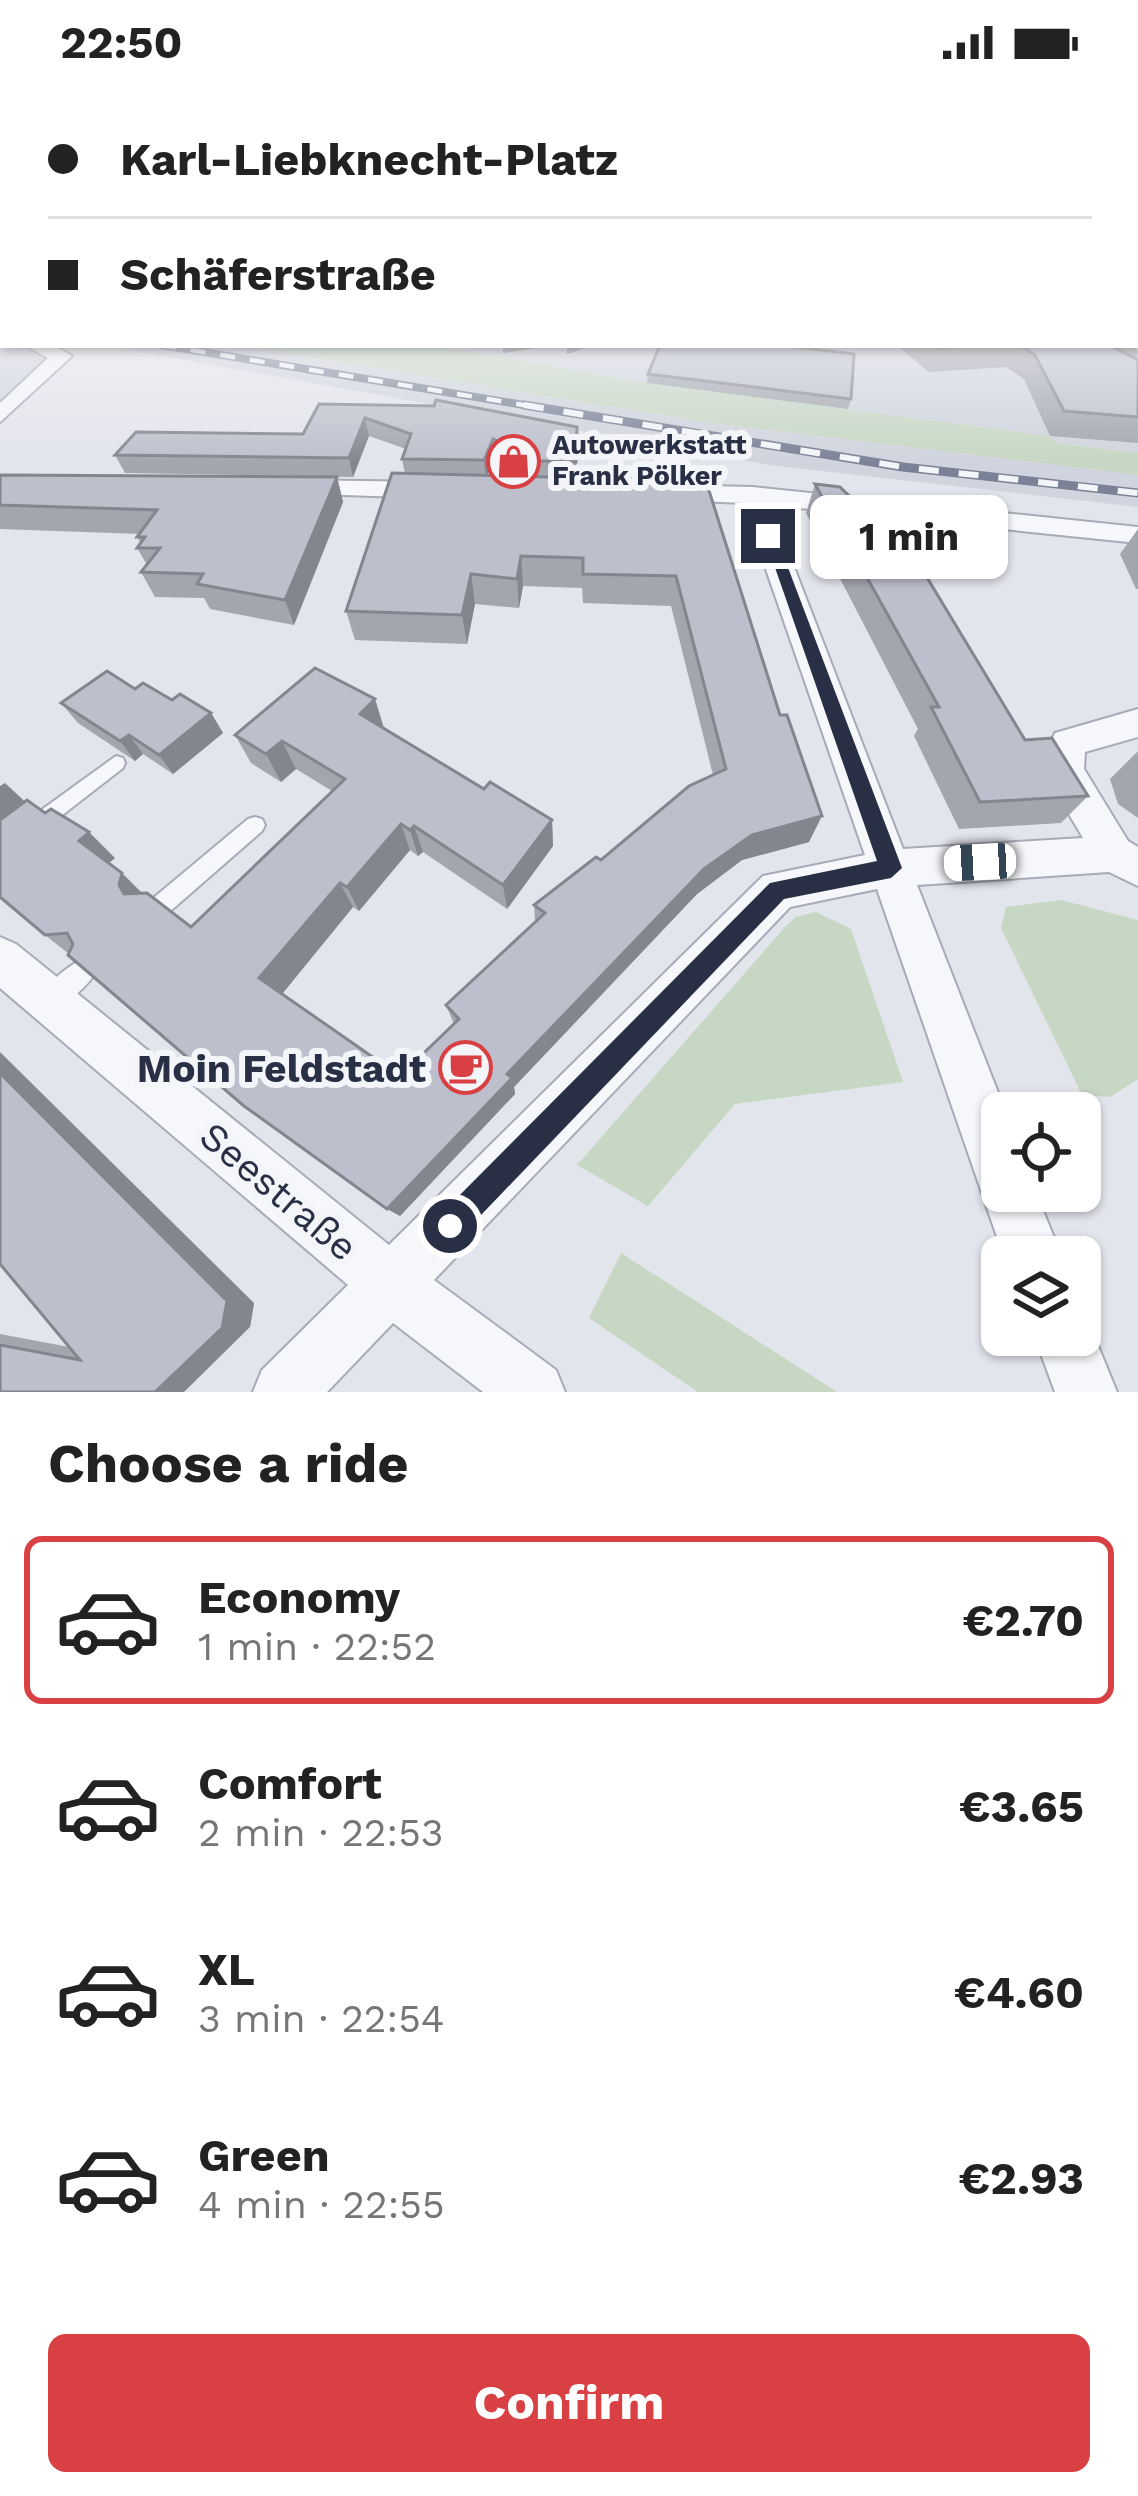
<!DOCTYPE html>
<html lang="en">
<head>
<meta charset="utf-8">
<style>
	body { margin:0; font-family:"Work Sans",sans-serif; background:#f2f2f2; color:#222; height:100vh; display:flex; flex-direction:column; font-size:45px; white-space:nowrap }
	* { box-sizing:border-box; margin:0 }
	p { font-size:39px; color:#767676 }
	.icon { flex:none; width:66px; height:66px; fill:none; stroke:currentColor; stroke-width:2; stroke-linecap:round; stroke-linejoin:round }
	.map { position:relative; height:1308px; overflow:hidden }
	.sheet { display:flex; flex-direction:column; background:#fff; flex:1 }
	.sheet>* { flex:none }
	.banner { position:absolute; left:0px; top:0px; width:1140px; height:264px; box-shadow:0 3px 9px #0004; display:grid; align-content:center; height:264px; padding:0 48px; background:#fff }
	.controls { position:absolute; left:981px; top:1008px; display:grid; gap:24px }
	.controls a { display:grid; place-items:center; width:120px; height:120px; border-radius:18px; background:#fff; box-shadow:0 3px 9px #0004; font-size:60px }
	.end { position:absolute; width:54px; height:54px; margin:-27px; border:15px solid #293046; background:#fff; box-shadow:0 0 0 6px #fff }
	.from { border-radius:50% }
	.bubble { position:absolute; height:84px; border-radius:18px; background:#fff; box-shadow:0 3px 9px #0004; font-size:39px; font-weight:700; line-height:84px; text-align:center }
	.car { position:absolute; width:36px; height:72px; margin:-36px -18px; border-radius:15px; box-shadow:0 0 9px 3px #0007; background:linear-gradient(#fff 24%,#345 0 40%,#fff 0 76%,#345 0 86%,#fff 0) }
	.banner b { display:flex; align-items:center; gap:42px; height:114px; font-size:45px }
	.banner b+b { border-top:3px solid #e0e0e0 }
	.banner i { width:30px; height:30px; background:#222 }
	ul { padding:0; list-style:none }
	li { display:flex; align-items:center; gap:36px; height:168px; margin:0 24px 18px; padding:0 24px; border:6px solid transparent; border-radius:18px }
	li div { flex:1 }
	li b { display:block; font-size:45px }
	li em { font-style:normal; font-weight:700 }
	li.active { border-color:#d94043 }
	li>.icon { width:108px; height:108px; stroke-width:1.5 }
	h2 { padding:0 48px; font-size:54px; line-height:144px }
	.cta { display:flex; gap:24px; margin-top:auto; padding:24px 48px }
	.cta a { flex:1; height:138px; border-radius:18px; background:#d94043; color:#fff; font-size:48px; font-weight:700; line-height:138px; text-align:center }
	.status { display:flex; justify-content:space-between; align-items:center; height:84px; padding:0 60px; background:#fff; direction:ltr }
	.status svg { height:33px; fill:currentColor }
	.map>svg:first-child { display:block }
</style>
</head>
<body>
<div class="status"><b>22:50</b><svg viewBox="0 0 49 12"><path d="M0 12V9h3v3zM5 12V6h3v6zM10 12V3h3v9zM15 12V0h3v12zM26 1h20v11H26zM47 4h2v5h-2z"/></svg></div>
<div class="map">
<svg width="1138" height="1308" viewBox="0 0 1138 1308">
	<rect width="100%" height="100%" fill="#e3e5ec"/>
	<!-- built -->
	<g fill="#d1d4de">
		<path d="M0,254L3,261L59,267L0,322Z"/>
		<path d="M101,261H236L704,338L1138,391V423L769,381Z"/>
		<path d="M432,261H1068L1138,300V369L1055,359L1050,352L647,299Z"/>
	</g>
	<!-- green -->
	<g fill="#c6d7c3">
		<path d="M236,261H432L647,299L1051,352L1056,359L1138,369V391L704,338Z"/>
		<path d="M1061,816L1138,836V995L1110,1013L1082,1011L1001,844L1006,823Z"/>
		<path d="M816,828L851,845L903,998L735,1020L648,1122L577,1081L785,843L796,833Z"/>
		<path d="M621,1169L837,1308H698L589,1234Z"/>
	</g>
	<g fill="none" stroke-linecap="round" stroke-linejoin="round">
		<defs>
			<g id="lane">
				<path d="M116,672L123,674L125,679L123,684L7,774L0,777V756Z"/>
				<path d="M255,733L262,735L265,741L262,747L167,830L159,833L151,830L148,823L151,816L248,735Z"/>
				<path d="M87,873L95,876L98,884C90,901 67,920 50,928L42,924L38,916C46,899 70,880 87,873Z"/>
			</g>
			<g id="street">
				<rect x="0" y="248" width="3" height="12"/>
				<path d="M25,261H53L72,272L0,338V319L48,274Z"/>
				<path d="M292,396L434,398L447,406L434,414L283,409V399Z"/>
				<path d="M664,401L753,403L1138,443V459L770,421L903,765L1083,754C1065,721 1035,687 1055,649L1138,625V653L1085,668L1084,685L1128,757L1138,763V802L1109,788L917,801L1006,1029L1002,1107H1035L1062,1173H1004L877,805L790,823L434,1196L556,1286L565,1308H483L393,1239L327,1308H253L262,1286L348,1201L0,904V853L16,860L389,1161L763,792L865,771L743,419L655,415L651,409Z"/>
				<path d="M1080,1227L1085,1230L1117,1308H1055L1034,1251H1080Z"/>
			</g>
		</defs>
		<!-- lane casing -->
		<use href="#lane" stroke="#a7abb7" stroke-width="4"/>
		<!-- street casing -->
		<use href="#street" stroke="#a7abb7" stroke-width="4"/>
		<!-- lane -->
		<use href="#lane" fill="#f6f7fa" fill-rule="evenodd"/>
		<!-- street -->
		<use href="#street" fill="#f6f7fa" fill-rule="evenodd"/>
		<defs>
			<path id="rail-far1" d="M161,261L542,324"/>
			<path id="rail" d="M524,321L903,383L1138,409"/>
		</defs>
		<!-- rail-far1 casing -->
		<use href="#rail-far1" stroke="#7b8297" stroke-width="8"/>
		<!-- rail casing -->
		<use href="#rail" stroke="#7b8297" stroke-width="9"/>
		<!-- rail-far1 -->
		<use href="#rail-far1" stroke="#f3f5f9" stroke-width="4.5" stroke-dasharray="15" stroke-linecap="butt"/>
		<!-- rail -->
		<use href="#rail" stroke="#f3f5f9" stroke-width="6" stroke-dasharray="20" stroke-linecap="butt"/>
	</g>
	<!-- wall -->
	<g fill="#a3a5af" fill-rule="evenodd">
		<path d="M1137,198L1138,359L1050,352L1024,295L1006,283L929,288L896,261H1137Z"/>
		<path d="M648,290L851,315L848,325L647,299Z"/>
		<path d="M319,320L577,343L576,394L706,397L809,758L742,776L697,810L514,1003L515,1010L400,1132L45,851L25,718L115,774L109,779L142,809L191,843L332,707L296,685L281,698L251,679L235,651L384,644L484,705L552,736L553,762L507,825L423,768L418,772L410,766L359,827L353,823L282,910L400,992L454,940L446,921L535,838L534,821L601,776L713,691L671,522L583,519L582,504L523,502L519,524L475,520L467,560L355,556L346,527L405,390L402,375L406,365L369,352L353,393L125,389L115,371L303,350ZM494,374L505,378L506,392H487Z"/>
		<path d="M0,391L337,393L343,418L294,541L210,525L204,514L155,513L141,488L147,481L137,464L141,459L137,453L140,450L0,445Z"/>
		<path d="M815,400L1025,656L1088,712L1061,739L959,745L914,652L918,645L806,429Z"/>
		<path d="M1138,445V505H1136L1120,470Z"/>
		<path d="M135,605L211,629L223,649L173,690L143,670L135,677L78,639L61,619Z"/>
		<path d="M1138,667V734L1118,720L1110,695Z"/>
		<path d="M254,1219L250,1243L0,1308V1250L69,1263Z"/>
	</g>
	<!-- shaded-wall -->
	<g fill="#84868f">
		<path d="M503,261H557L503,269Z"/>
		<path d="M567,261H595L567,270Z"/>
		<path d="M365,334L369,352L353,393L349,374Z"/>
		<path d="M493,355L494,374L486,395L484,376Z"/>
		<path d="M337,393L343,418L294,541L285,516Z"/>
		<path d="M521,472L523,502L519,524L517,495Z"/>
		<path d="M471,490L475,520L467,560L462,531Z"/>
		<path d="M375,615L384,644L360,630Z"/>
		<path d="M211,629L223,649L173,690L159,671Z"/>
		<path d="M129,651L143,670L135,677L120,657Z"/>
		<path d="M282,657L296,685L281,698L266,670Z"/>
		<path d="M5,699L34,726L0,750V702Z"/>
		<path d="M822,732L809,758L742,776L697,810L514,1003L515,1010L400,1132L387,1125L507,990L704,785L752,751Z"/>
		<path d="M552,736L553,762L507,825L503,801Z"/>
		<path d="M401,740L410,766L359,827L347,803Z"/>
		<path d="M414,742L423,768L418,772L410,746Z"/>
		<path d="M89,748L115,774L105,782L79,757Z"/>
		<path d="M122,789L147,814L124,810L119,801Z"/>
		<path d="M340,799L353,823L278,915L259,894Z"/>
		<path d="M0,968L254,1219L250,1243L184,1308H155L0,989Z"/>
	</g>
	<!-- building -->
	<g fill="#bdc0cc" stroke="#84868f" stroke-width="3">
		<rect x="1137" y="198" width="1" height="57"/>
		<path d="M660,261H778L854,270L851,315L648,290Z"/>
		<path d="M934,261H993L938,264Z"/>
		<path d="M1019,261H1109L1138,276V333L1064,327L1035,271Z"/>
		<path d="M436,316L577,343L576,378L505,376V360L493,355L484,376L402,375L411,350L365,334L349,374L115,371L136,348L303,350L319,320L434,322Z"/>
		<path d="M392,389L706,397L780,631H787L822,732L752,751L704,785L507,990L512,994L387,1125L244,1022L68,871L73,860L67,849L45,851L0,813V736L27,716L45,729L51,725L89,748L79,757L122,789L119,801L124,810L147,809L191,843L345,695L282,657L266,670L235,651L315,584L375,615L360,630L484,705L490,698L552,736L503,801L414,742L410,746L401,740L347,803L340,799L259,894L400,992L459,935L446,921L545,829L534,821L596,773L601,776L689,702L726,685L676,492L583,490V474L521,472L517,495L471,490L462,531L346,527Z"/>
		<path d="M0,391L337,393L285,516L197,500L203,490L141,488L160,464H137L145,453H137L157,426L0,421Z"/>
		<path d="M815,400L840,403L920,482L1025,656L1052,654L1088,712L980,718L931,623H939Z"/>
		<path d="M107,587L135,605L143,599L172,616L180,610L211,629L159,671L129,651L120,657L61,619Z"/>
		<path d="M0,989L227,1217L222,1244L155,1308H0V1261L80,1276L0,1180Z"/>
	</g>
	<!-- sky -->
	<linearGradient id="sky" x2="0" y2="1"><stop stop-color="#89b1de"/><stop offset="0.52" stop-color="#f2f3f6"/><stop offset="1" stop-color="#f2f3f6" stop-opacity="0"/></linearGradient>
	<rect width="1138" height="381" fill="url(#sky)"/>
	<!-- route -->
	<path fill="#293046" d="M763,449L776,452L902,784L891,794L784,815L460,1153L450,1158L439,1153L435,1142L439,1132L770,799L877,777Z"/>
	<!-- icons -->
	<defs>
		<symbol id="shop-ring" viewBox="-11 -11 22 22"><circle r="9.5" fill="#f3f5f9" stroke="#d94043" stroke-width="1.5"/><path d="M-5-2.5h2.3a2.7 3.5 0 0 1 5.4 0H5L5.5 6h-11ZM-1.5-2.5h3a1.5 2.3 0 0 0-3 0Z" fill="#d94043"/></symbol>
		<symbol id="cafe-ring" viewBox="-11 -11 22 22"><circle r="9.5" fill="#f3f5f9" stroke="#d94043" stroke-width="1.5"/><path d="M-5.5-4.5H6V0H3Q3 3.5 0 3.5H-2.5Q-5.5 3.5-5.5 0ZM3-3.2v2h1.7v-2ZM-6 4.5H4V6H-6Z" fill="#d94043"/></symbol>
	</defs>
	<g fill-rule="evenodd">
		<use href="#shop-ring" x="484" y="348" width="59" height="59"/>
		<use href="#cafe-ring" x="436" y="954" width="59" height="59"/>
	</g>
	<g text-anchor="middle" stroke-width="12" stroke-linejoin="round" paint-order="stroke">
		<!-- far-poi labels -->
		<g font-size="27" font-weight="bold" fill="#293046" stroke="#f3f5f9" text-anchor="start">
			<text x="552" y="370">Autowerkstatt<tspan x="552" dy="31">Frank Pölker</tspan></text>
		</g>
		<!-- near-poi labels -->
		<g font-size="39" font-weight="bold" fill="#293046" stroke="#f3f5f9" text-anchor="end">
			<text x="426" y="998">Moin Feldstadt</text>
		</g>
		<!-- near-street labels -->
		<g font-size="39" fill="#293046" stroke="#f3f5f9">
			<text transform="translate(279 1107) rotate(40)" y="14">Seestraße</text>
		</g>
	</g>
</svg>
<div class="controls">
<a><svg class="icon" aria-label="locate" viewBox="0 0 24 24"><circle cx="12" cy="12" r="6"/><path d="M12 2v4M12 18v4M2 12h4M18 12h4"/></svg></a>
<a><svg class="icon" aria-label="layers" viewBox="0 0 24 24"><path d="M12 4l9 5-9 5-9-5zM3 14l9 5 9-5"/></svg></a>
</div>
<i class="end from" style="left:450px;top:1142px"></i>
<i class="end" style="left:768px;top:452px"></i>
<div class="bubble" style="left:810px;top:411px;width:198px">1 min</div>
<i class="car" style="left:980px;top:778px;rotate:267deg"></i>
<div class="banner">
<b><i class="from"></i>Karl-Liebknecht-Platz</b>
<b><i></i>Schäferstraße</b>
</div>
</div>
<section class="sheet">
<h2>Choose a ride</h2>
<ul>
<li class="active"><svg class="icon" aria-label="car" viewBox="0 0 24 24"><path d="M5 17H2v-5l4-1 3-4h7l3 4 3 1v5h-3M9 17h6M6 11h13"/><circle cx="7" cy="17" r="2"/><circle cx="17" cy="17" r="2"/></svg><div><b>Economy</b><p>1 min · 22:52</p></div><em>€2.70</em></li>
<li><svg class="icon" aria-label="car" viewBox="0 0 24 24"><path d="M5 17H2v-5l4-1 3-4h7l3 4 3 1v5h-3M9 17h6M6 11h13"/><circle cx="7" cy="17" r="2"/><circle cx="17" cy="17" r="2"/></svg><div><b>Comfort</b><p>2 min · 22:53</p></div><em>€3.65</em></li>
<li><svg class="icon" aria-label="car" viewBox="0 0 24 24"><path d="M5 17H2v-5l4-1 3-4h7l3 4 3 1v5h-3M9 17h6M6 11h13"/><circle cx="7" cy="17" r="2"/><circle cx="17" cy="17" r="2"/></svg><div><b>XL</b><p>3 min · 22:54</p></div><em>€4.60</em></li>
<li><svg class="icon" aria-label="car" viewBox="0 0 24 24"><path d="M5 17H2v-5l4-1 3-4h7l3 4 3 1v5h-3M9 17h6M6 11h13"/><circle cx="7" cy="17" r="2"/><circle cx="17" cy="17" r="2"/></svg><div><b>Green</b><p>4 min · 22:55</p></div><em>€2.93</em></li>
</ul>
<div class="cta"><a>Confirm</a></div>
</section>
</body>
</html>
